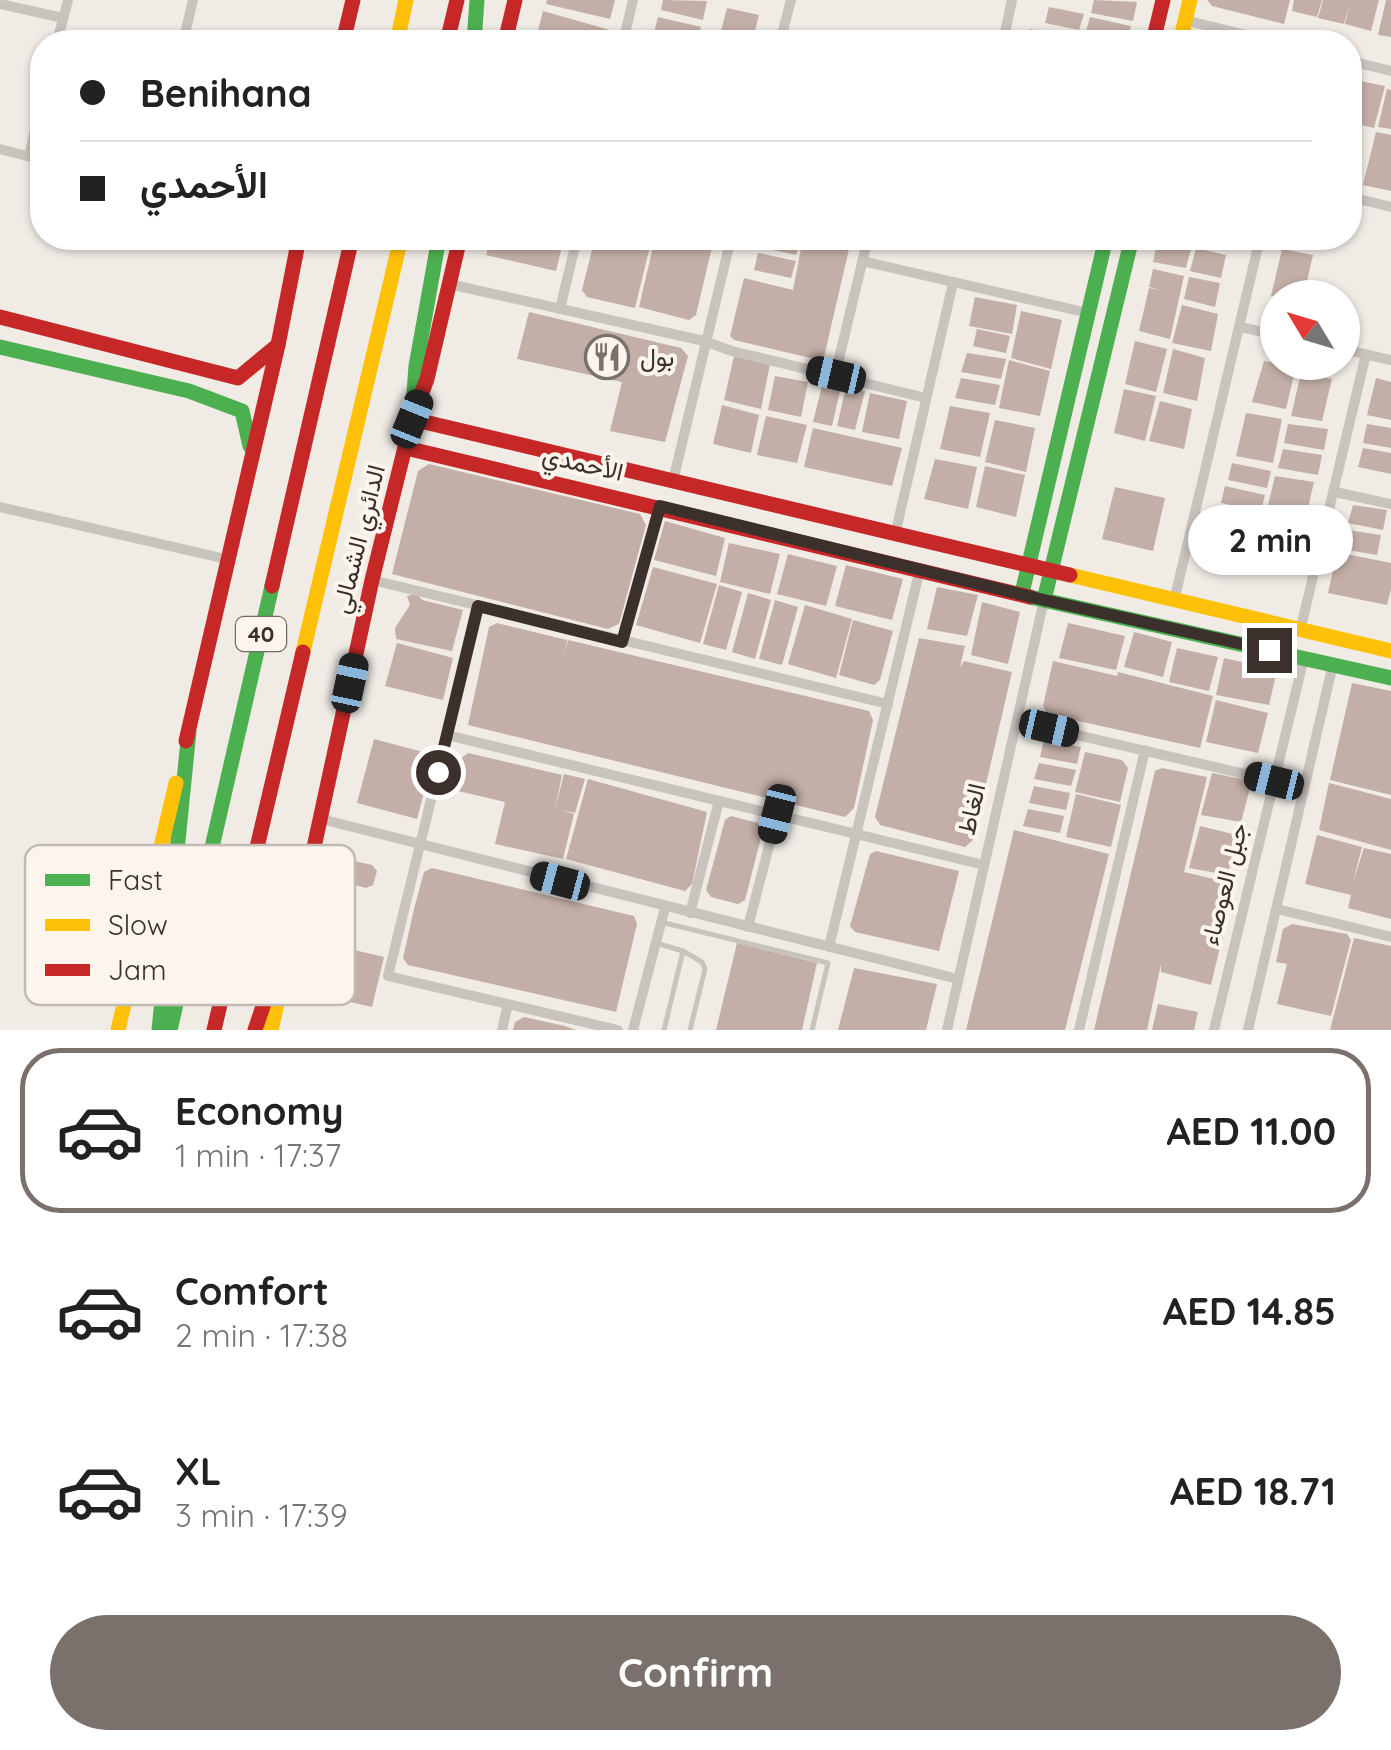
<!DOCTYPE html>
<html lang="en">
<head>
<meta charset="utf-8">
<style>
	body { margin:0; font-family:Quicksand,Vazirmatn,sans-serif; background:#f2f2f2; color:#222; height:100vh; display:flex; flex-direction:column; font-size:38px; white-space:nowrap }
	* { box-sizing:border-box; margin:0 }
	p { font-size:32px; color:#767676 }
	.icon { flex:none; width:55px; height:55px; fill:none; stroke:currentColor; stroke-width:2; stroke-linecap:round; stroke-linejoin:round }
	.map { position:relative; height:1030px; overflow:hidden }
	.details { display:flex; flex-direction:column; background:#fff; flex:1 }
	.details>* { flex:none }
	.banner { position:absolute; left:30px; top:30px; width:1332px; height:220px; border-radius:40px; box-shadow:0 2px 8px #0004; display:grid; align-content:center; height:220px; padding:0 50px; background:#fff }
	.needle { width:65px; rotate:308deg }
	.buttons { position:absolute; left:1260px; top:280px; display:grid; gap:20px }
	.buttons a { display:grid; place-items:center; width:100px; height:100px; border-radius:50%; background:#fff; box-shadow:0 2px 8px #0004; font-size:50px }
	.end { position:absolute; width:45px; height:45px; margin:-22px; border:12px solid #3b302b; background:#fff; box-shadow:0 0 0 5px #fff }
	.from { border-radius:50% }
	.bubble { position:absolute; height:70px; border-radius:35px; background:#fff; box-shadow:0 2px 8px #0004; font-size:32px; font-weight:700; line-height:70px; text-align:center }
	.car { position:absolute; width:30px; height:60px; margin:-30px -15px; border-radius:12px; box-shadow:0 0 8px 2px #0007; background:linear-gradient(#222 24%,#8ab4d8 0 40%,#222 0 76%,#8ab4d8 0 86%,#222 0) }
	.banner b { display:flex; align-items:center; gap:35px; height:95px; font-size:38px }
	.banner b+b { border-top:2px solid #e0e0e0 }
	.banner i { width:25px; height:25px; background:#222 }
	ul { padding:18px 0 0; list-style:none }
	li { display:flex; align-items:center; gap:30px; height:165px; margin:0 20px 15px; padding:0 30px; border:5px solid transparent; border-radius:40px }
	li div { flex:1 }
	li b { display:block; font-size:38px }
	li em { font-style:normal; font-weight:700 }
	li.active { border-color:#7a716c }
	li>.icon { width:90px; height:90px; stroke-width:1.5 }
	.primary-button { display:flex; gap:20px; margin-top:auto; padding:20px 50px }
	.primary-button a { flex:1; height:115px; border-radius:60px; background:#7a716c; color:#fff; font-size:40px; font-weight:700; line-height:115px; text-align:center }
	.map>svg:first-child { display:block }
</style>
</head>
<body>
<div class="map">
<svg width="1391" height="1030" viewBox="0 0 1391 1030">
	<rect width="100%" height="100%" fill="#f0ebe5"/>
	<!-- building -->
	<g fill="#c3afa7">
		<path d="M547,0H615L610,19L546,4Z"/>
		<path d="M663,0L707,1L703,20L661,10Z"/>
		<path d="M1094,0L1137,2L1133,21L1091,13Z"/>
		<path d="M1207,0H1290L1284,24L1212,6Z"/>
		<path d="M1294,0H1322L1317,17L1292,11Z"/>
		<path d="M1323,0H1379L1371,31L1345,24L1350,3L1344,24L1318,18Z"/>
		<path d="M1386,0H1391V37L1378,35Z"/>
		<path d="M1049,7L1084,14L1079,30L1045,23Z"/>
		<path d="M727,8L759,15L752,42H718Z"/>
		<path d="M543,11L610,30L606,42H535Z"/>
		<path d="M658,17L701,27L698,42L654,33Z"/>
		<path d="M1090,17L1131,26L1127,42L1085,36Z"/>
		<path d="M1030,29L1083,41L1082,42H1027Z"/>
		<path d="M1350,79L1385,86L1374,128L1353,123L1350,130Z"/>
		<path d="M1387,89L1391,90V129L1378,127Z"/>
		<path d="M1376,132L1391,135V191L1363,185Z"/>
		<path d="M491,238H564L556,271L486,255Z"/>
		<path d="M595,238H652L635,308L587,297L582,290Z"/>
		<path d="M655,238L712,247L696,315L689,320L639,307Z"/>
		<path d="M762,238H801L796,255L760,247Z"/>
		<path d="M803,238L849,249L824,357L819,360L734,340L730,336L744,278L793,290Z"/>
		<path d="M1158,238L1192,245L1186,268L1153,262Z"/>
		<path d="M1198,238H1231L1228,250L1197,243Z"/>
		<path d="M1196,248L1226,255L1221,278L1190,271Z"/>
		<path d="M1282,249L1313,255L1303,298L1271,296Z"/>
		<path d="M758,253L796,261L791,278L754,270Z"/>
		<path d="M1153,269L1184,276L1170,339L1139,331L1149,288L1160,290L1149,287Z"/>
		<path d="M1189,277L1220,283L1215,307L1184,299Z"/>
		<path d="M975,297L1017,305L1012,334L969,326Z"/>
		<path d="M1182,305L1218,314L1211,351L1172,343Z"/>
		<path d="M1021,311L1062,320L1051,369L1011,358Z"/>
		<path d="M529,312L681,348L688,356L665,442L610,431L622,382L517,359Z"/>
		<path d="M977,329L1010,336L1006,353L973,346Z"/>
		<path d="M1135,341L1167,349L1156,392L1125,384Z"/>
		<path d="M1173,349L1205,358L1197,401L1163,393Z"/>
		<path d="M967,353L1006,359L1001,379L961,372Z"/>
		<path d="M734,356L770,364L761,409L724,400Z"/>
		<path d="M1009,360L1050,371L1040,416L999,408Z"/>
		<path d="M1264,361L1296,366L1286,409L1252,402Z"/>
		<path d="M1301,373L1332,379L1322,421L1291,416Z"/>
		<path d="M775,376L808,382L801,417L768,410Z"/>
		<path d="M961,378L1000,385L995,405L955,398Z"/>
		<path d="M1376,378L1391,382V420L1367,415Z"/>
		<path d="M823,382L841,387L832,426L813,422Z"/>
		<path d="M846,387L865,391L855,430L837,426Z"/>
		<path d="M1124,389L1156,396L1145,441L1114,433Z"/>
		<path d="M870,393L907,401L899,439L862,432Z"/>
		<path d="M1160,401L1192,409L1184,449L1149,441Z"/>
		<path d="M722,405L759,415L751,453L713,444Z"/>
		<path d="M950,406L990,413L980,457L940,449Z"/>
		<path d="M1246,413L1282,419L1273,463L1236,456Z"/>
		<path d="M766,416L807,425L797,463L757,455Z"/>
		<path d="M995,420L1035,428L1026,472L985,462Z"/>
		<path d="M1288,424L1328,429L1324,450L1284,443Z"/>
		<path d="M1367,424L1391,428V448L1363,443Z"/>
		<path d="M813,428L902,448L892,486L804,467Z"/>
		<path d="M1363,448L1391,453V474L1358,467Z"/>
		<path d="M1283,449L1322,455L1318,475L1278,468Z"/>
		<path d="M935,459L977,467L968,509L924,499Z"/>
		<path d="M1232,463L1271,471L1267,488L1228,480Z"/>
		<path d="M429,464L640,514L646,525L619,624L608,629L392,574L418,471Z"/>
		<path d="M985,466L1025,475L1016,517L976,507Z"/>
		<path d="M1275,476L1314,482L1304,525L1265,518Z"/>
		<path d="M1225,486L1265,495L1261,511L1221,503Z"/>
		<path d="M1115,487L1165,498L1153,551L1102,539Z"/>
		<path d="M1353,505L1387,510L1383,530L1348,523Z"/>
		<path d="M1223,506L1261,513L1248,569L1210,561Z"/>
		<path d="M665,521L725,538L716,576L654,560Z"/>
		<path d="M1264,523L1293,529L1285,565L1256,560Z"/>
		<path d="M1347,530L1381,535L1377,555L1342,549Z"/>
		<path d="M729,543L780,554L770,594L720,582Z"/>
		<path d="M1337,552L1391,563V589L1387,605L1328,593Z"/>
		<path d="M788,554L837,566L826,606L777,594Z"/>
		<path d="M846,565L903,579L892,620L835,606Z"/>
		<path d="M653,567L717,584L700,643L636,625Z"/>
		<path d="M719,585L742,592L726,650L703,644Z"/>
		<path d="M937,587L978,595L967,636L927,629Z"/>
		<path d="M417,593L422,600L463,610L452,651L396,639L395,628L410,605L407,596Z"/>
		<path d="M748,593L771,600L755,659L732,652Z"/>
		<path d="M775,600L798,607L782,665L759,659Z"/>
		<path d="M982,602L1020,612L1008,664L971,655Z"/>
		<path d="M805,605L852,619L836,678L788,664Z"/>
		<path d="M853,620L893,631L880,680L874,685L839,675Z"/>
		<path d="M497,623L567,640L564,654L568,640L869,711L873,720L854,808L845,817L468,725L489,627Z"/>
		<path d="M1068,623L1125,636L1116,670L1059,658Z"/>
		<path d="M1134,632L1172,642L1163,677L1124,667Z"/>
		<path d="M919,638L965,646L960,667L964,661L1012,672L973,840L965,847L880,825L875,817Z"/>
		<path d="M397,643L453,658L443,700L385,686Z"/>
		<path d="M1177,648L1218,657L1209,691L1169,682Z"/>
		<path d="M1224,658L1277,670L1269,705L1216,695Z"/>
		<path d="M1053,661L1117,676L1118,672L1213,696L1200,748L1047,714L1043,706Z"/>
		<path d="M1352,683L1391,691V795L1330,780Z"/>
		<path d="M1216,700L1268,713L1258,753L1206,742Z"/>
		<path d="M374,739L434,755L417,819L357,803Z"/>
		<path d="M1044,740L1081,747L1077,764L1040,757Z"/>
		<path d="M1085,752L1122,760L1128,768L1120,802L1075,792Z"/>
		<path d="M468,753L562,775L555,809L564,774L585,779L575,813L561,810L574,814L563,859L495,844L505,802L454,790L460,759Z"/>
		<path d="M1039,763L1076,770L1071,786L1034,779Z"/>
		<path d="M1162,768L1207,777L1184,872L1235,884L1211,985L1161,972V964L1147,1030H1094L1155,771Z"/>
		<path d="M1212,773L1252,781L1241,822L1201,815Z"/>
		<path d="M588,779L707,812L692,884L685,891L566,859Z"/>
		<path d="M1329,783L1391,799V850L1319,830Z"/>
		<path d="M1034,786L1070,793L1066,810L1029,803Z"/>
		<path d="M1076,794L1121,805L1111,847L1066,837Z"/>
		<path d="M1028,809L1064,816L1060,833L1023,826Z"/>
		<path d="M731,816L758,823L763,830L745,900L738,904L711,897L706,890L725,820Z"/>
		<path d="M1200,826L1237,835L1228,875L1189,868Z"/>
		<path d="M1014,830L1109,854L1065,1030H966Z"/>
		<path d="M1317,835L1362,847L1353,882L1364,848L1391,854V919L1348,908L1351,895L1305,884Z"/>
		<path d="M876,851L959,871L939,951L855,932L850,926L870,854Z"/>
		<path d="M345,859L372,865L377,871L373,885L366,888L339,881Z"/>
		<path d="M432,868L634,916L637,924L616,1012L408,965L403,958L414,909L424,872Z"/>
		<path d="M1292,924L1347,934L1351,940L1331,1016L1277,1004L1287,964L1276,962L1283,929Z"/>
		<path d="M1354,938L1391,946V1030H1330Z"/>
		<path d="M324,943L384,957L372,1007L311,993Z"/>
		<path d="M737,943L817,963L802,1030H716Z"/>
		<path d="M854,968L937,984L926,1030H838Z"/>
		<path d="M1158,1004L1198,1012L1194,1030H1152Z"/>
		<path d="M524,1017L565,1026L576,1030H513L515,1022Z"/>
	</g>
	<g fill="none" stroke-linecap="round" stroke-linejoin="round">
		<!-- lane -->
		<g stroke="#c9c3be" stroke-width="5">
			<path d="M661,922L828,963L812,1030"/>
			<path d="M656,943L683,951L702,962L705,969L690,1030"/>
			<path d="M664,1030L683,951"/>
		</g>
		<!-- street -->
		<g stroke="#c9c3be" stroke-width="10">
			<path d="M0,4L63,18"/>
			<path d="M1185,20L1274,42"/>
			<path d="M57,42L68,0"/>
			<path d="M183,42L193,0"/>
			<path d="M623,42L633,0"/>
			<path d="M780,42L791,0"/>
			<path d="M1003,42L1012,0"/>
			<path d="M1350,61L1391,71"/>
			<path d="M0,149L42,160"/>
			<path d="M29,156L42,102"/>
			<path d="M1350,197L1391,207"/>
			<path d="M862,261L1088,313"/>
			<path d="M449,284L704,341L732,351L926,398"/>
			<path d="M560,309L577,238"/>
			<path d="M1240,327L1278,335"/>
			<path d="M1342,349L1391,360"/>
			<path d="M835,375L868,238"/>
			<path d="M673,481L731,238"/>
			<path d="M1335,492L1391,504"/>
			<path d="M0,507L226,559"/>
			<path d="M895,535L953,283"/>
			<path d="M372,580L888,704"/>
			<path d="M1174,601L1260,238"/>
			<path d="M478,607L388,976L618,1030"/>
			<path d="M1300,631L1366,354"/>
			<path d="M622,642L660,506"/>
			<path d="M1017,721L1275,781"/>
			<path d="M447,735L984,865"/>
			<path d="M321,819L958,979"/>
			<path d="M1277,909L1391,937"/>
			<path d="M690,913L719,801"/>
			<path d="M748,927L777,815"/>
			<path d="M829,947L920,569"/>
			<path d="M502,1030L508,1004"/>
			<path d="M633,1030L665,908"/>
			<path d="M947,1030L1044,600"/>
			<path d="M1079,1030L1145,750"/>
			<path d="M1214,1030L1304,658"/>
			<path d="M1248,1030L1333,664"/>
		</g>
		<!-- fast -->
		<g stroke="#4caf50" stroke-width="15">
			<path d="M474,42L477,0"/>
			<path d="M0,347L189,391L242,411L250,446"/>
			<path d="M412,419L416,366L439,238"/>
			<path d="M1022,593L1106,238"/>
			<path d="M1030,597L1391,678"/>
			<path d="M1044,600L1132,238"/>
			<path d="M159,1030L189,731"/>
			<path d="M170,1030L272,586"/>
		</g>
		<!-- slow -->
		<g stroke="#ffc107" stroke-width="15">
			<path d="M397,42L406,0"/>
			<path d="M1180,42L1190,0"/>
			<path d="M1070,575L1391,651"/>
			<path d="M303,652L401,238"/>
			<path d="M118,1030L176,783"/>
			<path d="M271,1030L287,961"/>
		</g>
		<!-- jam -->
		<g stroke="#c62828" stroke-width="15">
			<path d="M343,42L353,0"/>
			<path d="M447,42L457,0"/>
			<path d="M505,42L515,0"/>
			<path d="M1153,42L1163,0"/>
			<path d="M0,317L238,378L278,345"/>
			<path d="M412,419L1070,575"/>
			<path d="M406,448L1030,597"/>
			<path d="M272,586L352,238"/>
			<path d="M186,741L278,345L299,238"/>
			<path d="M308,875L372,580L412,419L427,379L460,238"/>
			<path d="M214,1030L303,652"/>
			<path d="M255,1030L310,867"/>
		</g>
	</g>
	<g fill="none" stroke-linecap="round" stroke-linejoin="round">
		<!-- route -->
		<path stroke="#3b302b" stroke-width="12" d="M438,772L478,606L622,642L660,506L1044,600L1269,650"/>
	</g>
	<!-- icons -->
	<defs>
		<symbol id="restaurant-ring" viewBox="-11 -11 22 22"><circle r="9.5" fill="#fbf5ee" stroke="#7a716c" stroke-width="1.5"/><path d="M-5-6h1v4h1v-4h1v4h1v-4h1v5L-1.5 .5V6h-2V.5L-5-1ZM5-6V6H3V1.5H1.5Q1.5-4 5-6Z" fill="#7a716c"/></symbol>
	</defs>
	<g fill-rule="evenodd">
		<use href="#restaurant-ring" x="582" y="332" width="50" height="50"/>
	</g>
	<g text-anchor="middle" stroke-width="8" stroke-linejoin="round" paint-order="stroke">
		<!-- shield labels -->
		<rect fill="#fbf5ee" stroke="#756b66" stroke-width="2.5" x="236" y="617" width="50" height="34" rx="8"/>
		<g font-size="22" font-weight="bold" fill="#3b302b">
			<text x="261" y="642">40</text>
		</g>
		<!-- poi labels -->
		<g font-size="25" fill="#3b302b" stroke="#fbf5ee" text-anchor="start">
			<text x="640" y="366">بول</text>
		</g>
		<!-- street labels -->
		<g font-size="25" fill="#3b302b" stroke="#fbf5ee">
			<text transform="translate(583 463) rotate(13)" y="9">الأحمدي</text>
			<text transform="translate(358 539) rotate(-76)" y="9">الدائري الشمالي</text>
			<text transform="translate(971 809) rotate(-77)" y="9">الغاط</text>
			<text transform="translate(1224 884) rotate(-76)" y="9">جبل العوصاء</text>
		</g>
	</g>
	<!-- legend -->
	<rect x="25" y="845" width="330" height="160" rx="15" fill="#fbf5ee" stroke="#c1bab4" stroke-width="2.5"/>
	<rect x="45" y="874" width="45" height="12" fill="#4caf50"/>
	<rect x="45" y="919" width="45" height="12" fill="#ffc107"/>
	<rect x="45" y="964" width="45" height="12" fill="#c62828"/>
	<g font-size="28" fill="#3b302b">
		<text x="108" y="890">Fast</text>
		<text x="108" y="935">Slow</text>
		<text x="108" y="980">Jam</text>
	</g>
</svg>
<div class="buttons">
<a><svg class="needle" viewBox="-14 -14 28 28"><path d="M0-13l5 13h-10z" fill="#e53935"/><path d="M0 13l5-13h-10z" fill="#767676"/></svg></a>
</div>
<i class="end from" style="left:438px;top:772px"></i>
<i class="end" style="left:1269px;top:650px"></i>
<div class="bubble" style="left:1188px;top:505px;width:165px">2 min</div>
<i class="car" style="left:836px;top:375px;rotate:283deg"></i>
<i class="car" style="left:412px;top:419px;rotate:22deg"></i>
<i class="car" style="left:350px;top:683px;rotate:12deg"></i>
<i class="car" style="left:1049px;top:728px;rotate:103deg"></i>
<i class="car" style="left:1274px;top:781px;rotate:284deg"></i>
<i class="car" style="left:777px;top:814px;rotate:194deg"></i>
<i class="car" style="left:560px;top:881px;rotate:285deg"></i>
<div class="banner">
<b><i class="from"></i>Benihana</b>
<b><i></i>الأحمدي</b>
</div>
</div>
<section class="details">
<ul>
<li class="active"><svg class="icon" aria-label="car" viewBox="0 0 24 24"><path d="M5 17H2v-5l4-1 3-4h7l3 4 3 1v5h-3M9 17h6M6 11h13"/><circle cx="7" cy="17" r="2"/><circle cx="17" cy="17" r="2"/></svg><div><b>Economy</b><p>1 min · 17:37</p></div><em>AED 11.00</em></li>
<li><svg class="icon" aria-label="car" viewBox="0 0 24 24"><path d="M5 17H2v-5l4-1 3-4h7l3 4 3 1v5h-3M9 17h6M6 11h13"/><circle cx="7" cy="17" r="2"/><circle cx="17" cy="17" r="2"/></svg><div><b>Comfort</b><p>2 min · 17:38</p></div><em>AED 14.85</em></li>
<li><svg class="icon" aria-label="car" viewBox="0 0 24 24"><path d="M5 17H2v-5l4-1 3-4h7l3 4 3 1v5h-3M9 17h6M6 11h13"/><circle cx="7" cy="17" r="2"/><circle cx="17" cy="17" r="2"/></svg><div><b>XL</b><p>3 min · 17:39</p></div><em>AED 18.71</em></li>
</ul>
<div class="primary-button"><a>Confirm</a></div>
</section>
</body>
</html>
